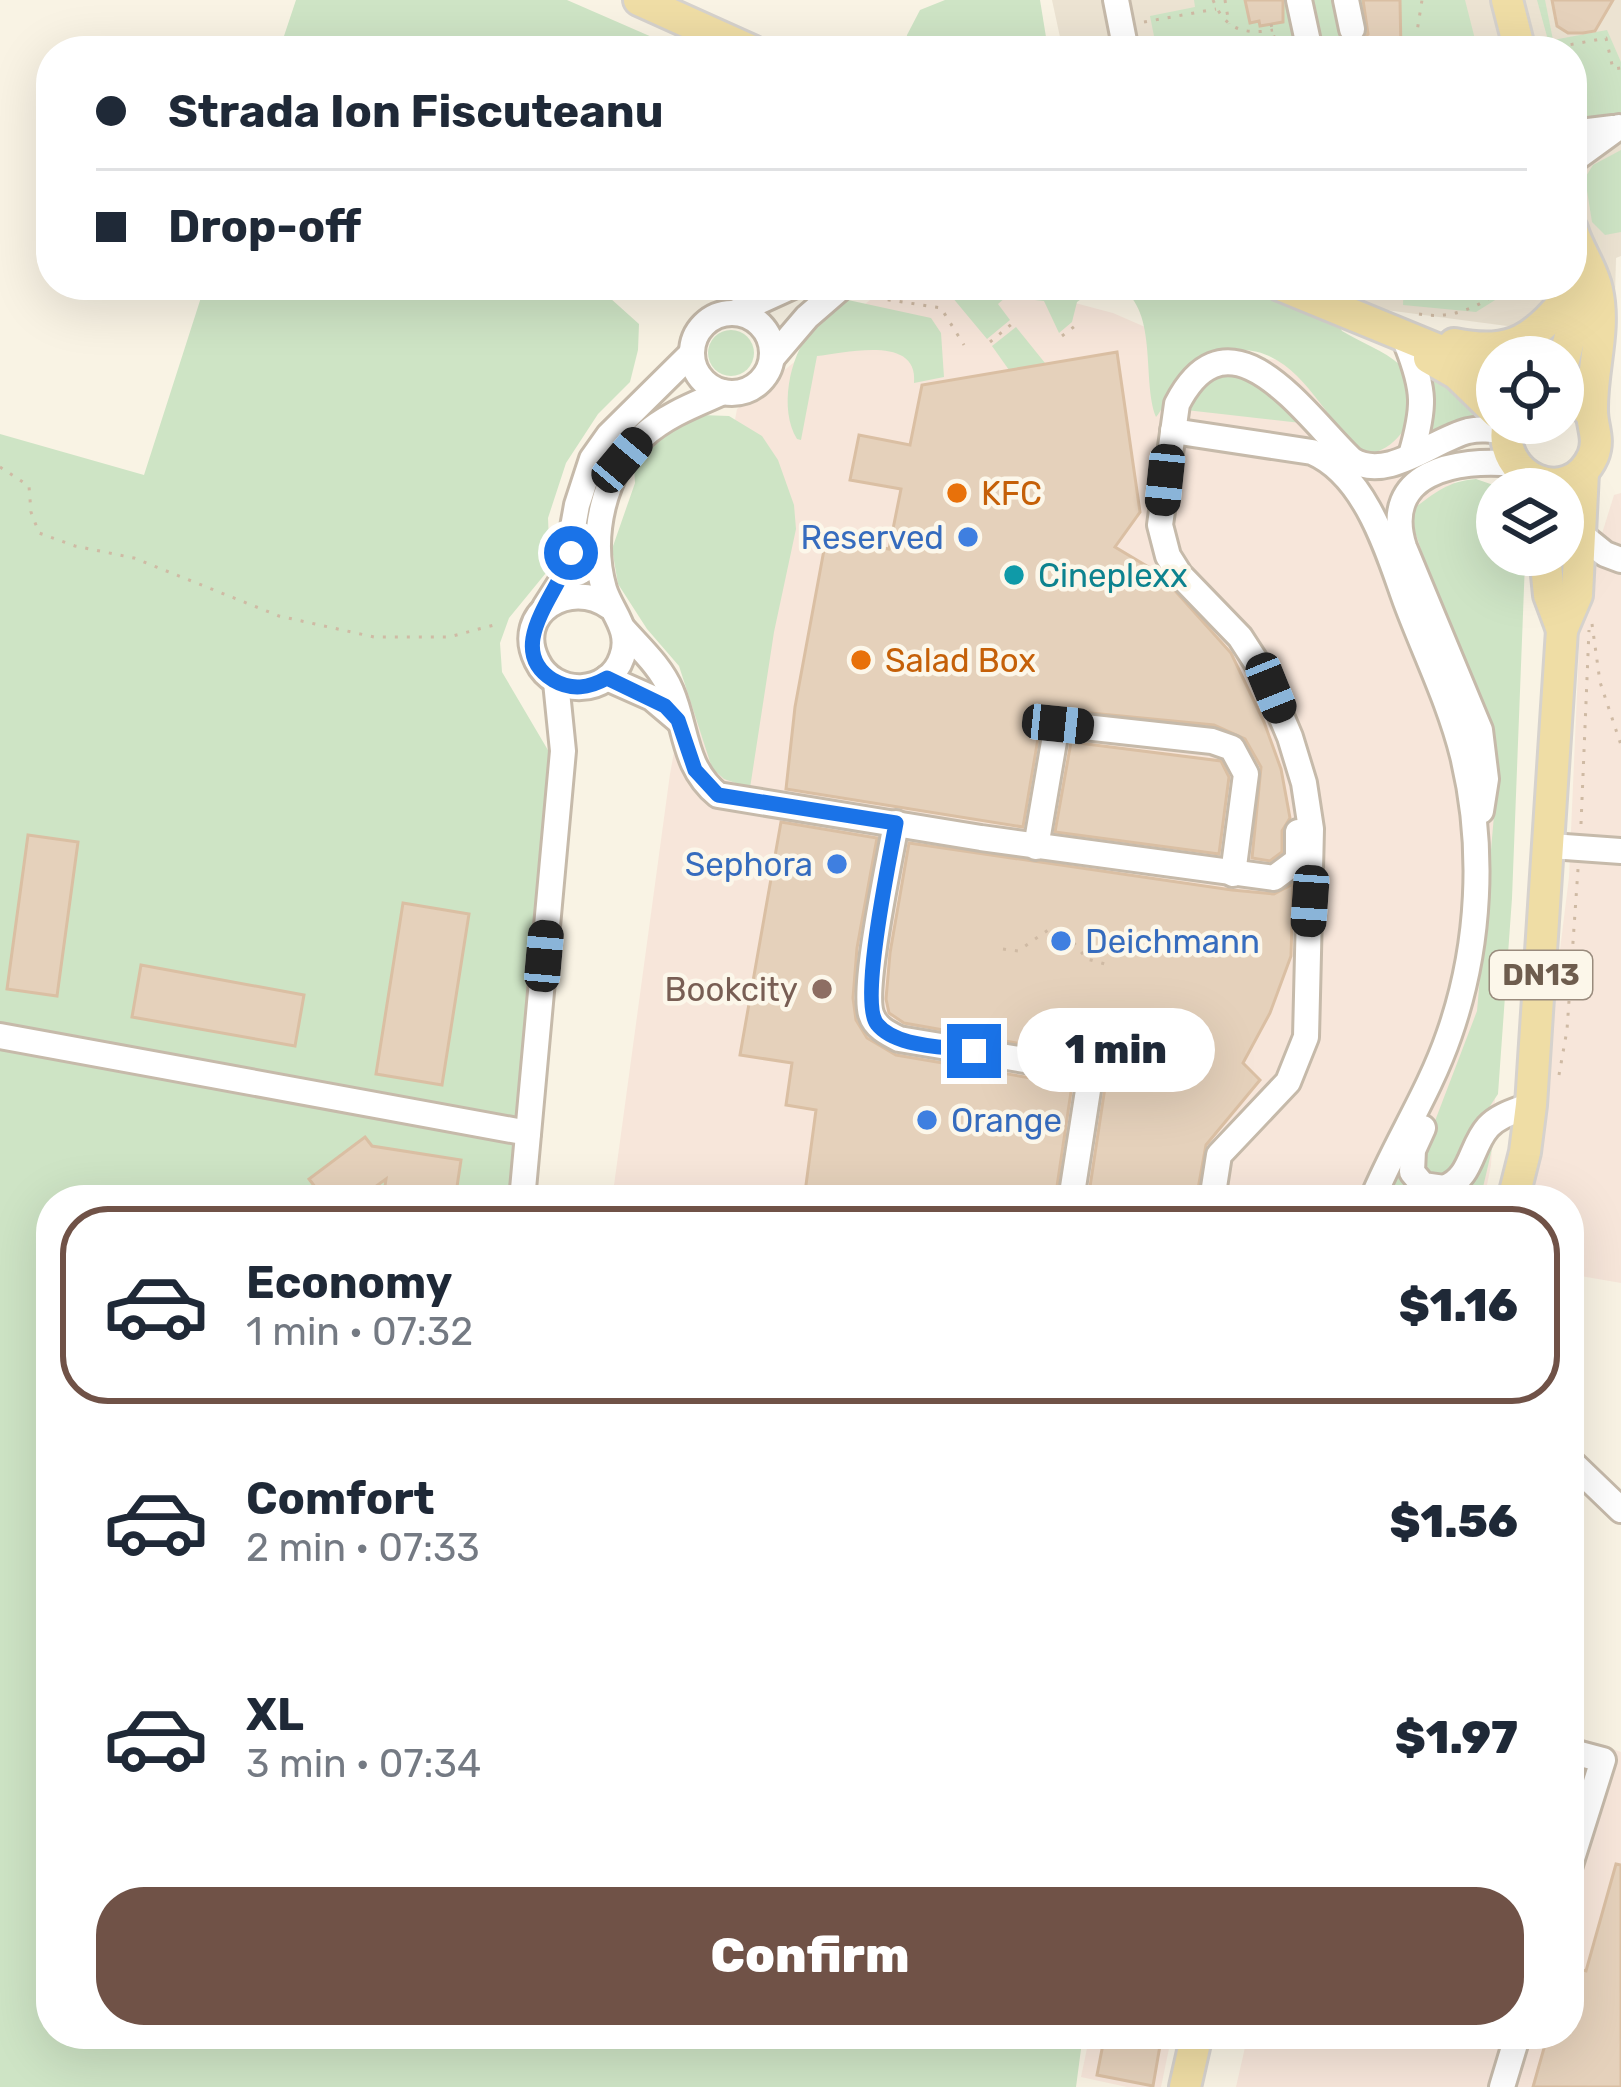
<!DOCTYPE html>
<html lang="en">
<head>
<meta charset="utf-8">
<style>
	body { margin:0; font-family:Rubik,sans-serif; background:#f2f2f3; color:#1f2937; height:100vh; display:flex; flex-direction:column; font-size:45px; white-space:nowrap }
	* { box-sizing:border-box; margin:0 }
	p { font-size:39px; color:#747a83 }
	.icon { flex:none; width:66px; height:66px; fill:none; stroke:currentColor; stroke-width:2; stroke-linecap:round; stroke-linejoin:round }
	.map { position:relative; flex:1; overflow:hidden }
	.panel { position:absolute; left:36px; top:1185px; width:1548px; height:864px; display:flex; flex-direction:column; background:#fff; border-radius:48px; box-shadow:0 12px 48px #0002 }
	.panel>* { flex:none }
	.hud { position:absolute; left:36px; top:36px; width:1551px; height:264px; border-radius:48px; box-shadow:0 12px 48px #0002; display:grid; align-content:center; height:264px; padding:0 60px; background:#fff }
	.controls { position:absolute; left:1476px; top:336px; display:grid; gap:24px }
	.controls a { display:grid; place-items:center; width:108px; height:108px; border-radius:50%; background:#fff; box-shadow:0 12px 48px #0002; font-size:60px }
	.end { position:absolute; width:54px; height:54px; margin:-27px; border:15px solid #1a73e8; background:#fff; box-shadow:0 0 0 6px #fff }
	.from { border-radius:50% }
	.bubble { position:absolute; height:84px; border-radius:42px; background:#fff; box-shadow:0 12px 48px #0002; font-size:39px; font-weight:800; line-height:84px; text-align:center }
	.car { position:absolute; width:36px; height:72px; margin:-36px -18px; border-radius:15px; box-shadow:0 0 9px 3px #0007; background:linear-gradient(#222 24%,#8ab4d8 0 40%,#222 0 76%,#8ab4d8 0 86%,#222 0) }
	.hud b { display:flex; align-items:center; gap:42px; height:114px; font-size:45px }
	.hud b+b { border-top:3px solid #e0e1e3 }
	.hud i { width:30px; height:30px; background:#1f2937 }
	ul { padding:21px 0 0; list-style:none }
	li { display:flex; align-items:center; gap:36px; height:198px; margin:0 24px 18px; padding:0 36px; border:6px solid transparent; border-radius:48px }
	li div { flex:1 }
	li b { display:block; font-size:45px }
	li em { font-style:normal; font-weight:800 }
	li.current { border-color:#705247 }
	li>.icon { width:108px; height:108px; stroke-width:1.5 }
	.action { display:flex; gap:24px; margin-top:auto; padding:24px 60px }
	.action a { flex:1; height:138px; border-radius:48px; background:#705247; color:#fff; font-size:48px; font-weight:800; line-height:138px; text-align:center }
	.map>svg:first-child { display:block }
</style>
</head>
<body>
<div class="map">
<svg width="1621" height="2087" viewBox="0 0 1621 2087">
	<rect width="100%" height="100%" fill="#f9f3e4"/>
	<!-- residential -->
	<path fill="#ece3d2" d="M1052,0H1621V256L1616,258L1615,295L1541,303L1515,327L1340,304L1299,285H1572V51H1063Z"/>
	<!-- commercial -->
	<g fill="#f7e6da">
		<path d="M937,285H1007L1113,313L1207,354L1374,368L1471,506L1518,719L1491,1165L1484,1200H612L670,774L737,409L881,291Z"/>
		<path d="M1621,493V1283L1569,1274V1200H1529L1569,877L1581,601L1614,495Z"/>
		<path d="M1569,1734L1621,1752V2087H1236L1248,2034H1569Z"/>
		<path d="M1090,2034H1172L1161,2087H1127L1081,2077Z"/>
	</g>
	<!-- green -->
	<g fill="#cee4c5">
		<path d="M296,0H567L684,51H279Z"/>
		<path d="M945,0H1040L1046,37L1027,51H905L907,35L920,10Z"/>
		<path d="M1194,0H1465L1478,51H1157L1150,16L1195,7Z"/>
		<path d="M1537,0H1545L1553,40L1607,30L1621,62V115L1587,122L1572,116V51H1551Z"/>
		<path d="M1621,150V232L1605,235L1592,222L1585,178L1593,165Z"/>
		<path d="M205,285H616L610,298L639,324L638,350L630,382L598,414L566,463L548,518L550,568L509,618L500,643L502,672L552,757L517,1200H51V2034H1083L1076,2087H0V434L144,475Z"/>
		<path d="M869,285H1101L1077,302L1072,322L1059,333L1044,301L1006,297L998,304L1010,320L987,339L952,297Z"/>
		<path d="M1115,285H1243L1340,327L1342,331C1360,342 1385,351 1400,365C1431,395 1406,448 1368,454C1320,422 1302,346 1234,350C1216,351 1197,358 1184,371C1169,384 1167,405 1156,417C1141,379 1160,305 1115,285Z"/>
		<path d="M1404,285H1519L1476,312L1403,305Z"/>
		<path d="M848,300L931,318L941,333L944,377L914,383C919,334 845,353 817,356L801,440L797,439C779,410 789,357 811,331C822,319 836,310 848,300Z"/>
		<path d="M1016,327L1045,363L1009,370L992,346Z"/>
		<circle cx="731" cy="353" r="23"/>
		<path d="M1228,373L1257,376L1301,423L1186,410L1207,380Z"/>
		<path d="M1428,373L1446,384L1474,413L1471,418L1427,436Z"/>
		<path d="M701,415L729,416L762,436L778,460L794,505L796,529L774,632L750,788L724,779L712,768L679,666L647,629L618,584L612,549L635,483L634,467L639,455L667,431Z"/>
		<path d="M1476,479L1505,489H1497V555L1529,557L1525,562L1512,898L1498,1094L1474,1130L1462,1165L1444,1181L1417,1168L1477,1011L1498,769L1492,722L1432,582L1411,520L1413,509C1435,493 1448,481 1476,479Z"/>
		<path d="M1495,1136L1480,1200H1430L1419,1196L1382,1200L1405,1147L1446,1198L1468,1186Z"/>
	</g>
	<!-- building -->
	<g fill="#e5d1bb" stroke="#dabfa3" stroke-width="3">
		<path d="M1245,0H1283V22L1260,26L1259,21L1250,23Z"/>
		<path d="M1363,0H1400L1401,51H1326L1325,42L1340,40L1354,45L1368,34Z"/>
		<path d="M1552,0H1613L1595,31L1583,33H1568L1557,26Z"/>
		<path d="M1117,352L1140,512L1115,547L1160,574L1231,653L1264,722L1281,769L1290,818L1282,831V852L1270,861L1252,858L1261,767L1245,739L1214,725L1050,709L1041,721L1023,827L786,789L795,707L826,539L889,549L901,489L850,480L859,435L910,445L922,385Z"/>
		<path d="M1071,742L1221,761L1229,777L1219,854L1055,832Z"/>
		<path d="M781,822L877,838L857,948L853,998L856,1020L867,1038L896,1055L1072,1085L1055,1200H804L816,1110L786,1105L792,1063L740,1055Z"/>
		<path d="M28,835L78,842L57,996L7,989Z"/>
		<path d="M909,843L1232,890L1274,894L1293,884L1291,956L1270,1013L1243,1063L1260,1080L1206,1145L1196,1200H1088L1107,1074L1100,1058L904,1023L889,1013L886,999L890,953Z"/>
		<path d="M403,903L469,914L442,1085L376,1074Z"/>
		<path d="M141,965L304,995L295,1046L132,1017Z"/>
		<path d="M365,1137L372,1146L461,1160L455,1200H383L386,1179L357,1200H325L309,1179Z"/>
		<path d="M1616,1864L1621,1865V2087H1533L1548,2034H1569V1966L1586,1971Z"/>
		<path d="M1105,2034H1162L1153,2086L1097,2075Z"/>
	</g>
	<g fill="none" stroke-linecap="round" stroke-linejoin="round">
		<defs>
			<g id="minor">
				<path d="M1116,0L1126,51"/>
				<path d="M1299,0L1310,51"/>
				<path d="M1346,0L1352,29"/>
				<path d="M1572,133L1613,128"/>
				<path d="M1572,161L1619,127"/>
				<path d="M1339,308L1346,285"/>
				<path d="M734,313L795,285"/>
				<circle cx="732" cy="353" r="40"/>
				<path d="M1407,345C1425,391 1425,407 1411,455"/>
				<path d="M772,358L807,317L844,285"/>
				<path d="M1173,431L1312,452C1366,475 1388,552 1406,602C1425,653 1450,703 1463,756C1485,847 1480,947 1449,1035C1429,1093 1395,1144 1372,1200"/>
				<path d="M1579,533L1605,554L1621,560"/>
				<path d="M545,607L564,577L577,505L592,459L609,435L692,353"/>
				<path d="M610,607C570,578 513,613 537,661C554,697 609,696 622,657C632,630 611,612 604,589C589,537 603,472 643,436C666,415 696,404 723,392"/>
				<path d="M624,630C641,649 661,667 671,691C687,729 683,766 718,795L981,838L1274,878L1298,860V832"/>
				<path d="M607,678L652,698L678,720"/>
				<path d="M1481,811L1486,779L1480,730L1404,547C1380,472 1457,458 1514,464"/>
				<path d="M896,823C890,859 862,986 871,1014C875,1027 887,1033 899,1039L1091,1071L1071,1200"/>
				<path d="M1551,846L1621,851"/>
				<path d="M1036,847L1057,724L1212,741L1232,748L1246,774L1233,874"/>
				<path d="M0,1036L528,1133"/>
				<path d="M1423,1128L1413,1150L1412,1172L1423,1185L1444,1188C1472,1178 1470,1147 1488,1127C1499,1115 1516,1111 1531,1105"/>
				<path d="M522,1200L563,751L556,682"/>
				<path d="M1212,1200L1219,1155L1288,1082L1306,1037L1311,829L1304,783L1290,737L1262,671L1240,637L1180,575L1168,556L1160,525L1177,404C1230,300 1307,418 1352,460C1387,482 1433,440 1468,431C1481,428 1493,430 1506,432"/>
				<path d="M1569,1460L1621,1510"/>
				<path d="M1569,1751L1603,1760L1569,1868"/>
				<path d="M1502,2087L1518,2034"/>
			</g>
			<g id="major">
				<path d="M639,0L752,51"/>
				<path d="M1507,0L1520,51"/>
				<path d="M1280,285L1497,374"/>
				<path d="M1454,344C1515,356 1534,338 1572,293"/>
				<path d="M1429,358L1457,374L1497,413"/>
				<path d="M1563,364L1572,328V289"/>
				<path d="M1563,393L1580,401L1591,414"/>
				<path d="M1508,423C1495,477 1569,510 1593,456C1600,439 1592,427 1592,411C1591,371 1606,330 1597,290C1593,269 1578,250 1572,229"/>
				<path d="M1545,555L1549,595L1562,630"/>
				<path d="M1513,1200L1525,1152L1531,1105L1562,630L1577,595L1583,472"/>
				<path d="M1185,2087L1197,2034"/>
			</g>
		</defs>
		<!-- minor casing -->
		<use href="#minor" stroke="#c6baaa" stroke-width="30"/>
		<!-- major casing -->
		<use href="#major" stroke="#d6d2cd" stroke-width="36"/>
		<!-- path -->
		<g stroke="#cfbaa4" stroke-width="3" stroke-dasharray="3 9" stroke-linecap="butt">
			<path d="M1213,0C1225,29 1243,35 1273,30"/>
			<path d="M1225,0L1229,24"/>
			<path d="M1144,22L1216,9"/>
			<path d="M1271,24L1274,37L1282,34"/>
			<path d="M1547,49L1606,38L1613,69L1621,68"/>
			<path d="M1414,51L1422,0"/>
			<path d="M864,296L941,308L964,345"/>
			<path d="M1419,314C1454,320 1481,306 1508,285"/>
			<path d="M1062,336L1075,326"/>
			<path d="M990,342L1013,323"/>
			<path d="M0,467L29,486L31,512L39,533L75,546L134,558L279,616L374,637H449L494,625"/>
			<path d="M1592,624L1600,682L1621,745"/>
			<path d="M1581,824L1589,630"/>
			<path d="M1003,949L1018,951L1051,928L1063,930L1087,959L1105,964"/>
			<path d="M1559,1075L1567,1030L1578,869"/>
		</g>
		<!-- minor -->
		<use href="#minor" stroke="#fff" stroke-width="24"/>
		<!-- major -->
		<use href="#major" stroke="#efdda5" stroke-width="30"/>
	</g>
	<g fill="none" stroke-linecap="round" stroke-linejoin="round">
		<!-- route -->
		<path stroke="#1a73e8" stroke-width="15" d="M571,553C560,592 502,648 553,680C572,691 589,688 607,678L665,706L678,720L695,770L718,795L896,823C890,857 859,1002 877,1024C896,1048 946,1046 974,1051"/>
	</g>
	<!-- markers -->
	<g fill="#e8710a" stroke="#fcf7ea" stroke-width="4.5">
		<circle cx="957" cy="493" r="12"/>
		<circle cx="861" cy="660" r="12"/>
	</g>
	<g fill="#3f7fe0" stroke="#fcf7ea" stroke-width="4.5">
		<circle cx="968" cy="537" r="12"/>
		<circle cx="837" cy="864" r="12"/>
		<circle cx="1061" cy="941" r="12"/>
		<circle cx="927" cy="1120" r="12"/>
	</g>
	<circle fill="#0f9aa8" stroke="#fcf7ea" stroke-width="4.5" cx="1014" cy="575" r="12"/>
	<circle fill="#8d6e63" stroke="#fcf7ea" stroke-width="4.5" cx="822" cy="989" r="12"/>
	<g text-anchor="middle" stroke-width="9" stroke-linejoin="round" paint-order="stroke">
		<!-- shield labels -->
		<rect fill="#fcf7ea" stroke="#998b7d" stroke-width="3" x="1490" y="951" width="102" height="48" rx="9"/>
		<g font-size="30" font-weight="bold" fill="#6e5d4e">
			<text x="1541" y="985">DN13</text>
		</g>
		<!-- food labels -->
		<g font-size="33" fill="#c56008" stroke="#fcf7ea" text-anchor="start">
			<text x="981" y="505">KFC</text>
			<text x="885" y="672">Salad Box</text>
		</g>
		<!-- shop labels -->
		<g font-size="33" fill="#366cbe" stroke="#fcf7ea" text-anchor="end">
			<text x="944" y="549">Reserved</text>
			<text x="813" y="876">Sephora</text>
			<text x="1085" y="953" text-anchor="start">Deichmann</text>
			<text x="951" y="1132" text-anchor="start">Orange</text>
		</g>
		<!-- culture labels -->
		<g font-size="33" fill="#0d838f" stroke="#fcf7ea" text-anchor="start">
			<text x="1038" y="587">Cineplexx</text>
		</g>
		<!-- education labels -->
		<g font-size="33" fill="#785e54" stroke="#fcf7ea" text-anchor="end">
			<text x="798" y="1001">Bookcity</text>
		</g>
	</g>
</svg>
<div class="controls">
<a><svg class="icon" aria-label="locate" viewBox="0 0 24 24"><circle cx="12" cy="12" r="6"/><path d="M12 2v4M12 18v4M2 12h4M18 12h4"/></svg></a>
<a><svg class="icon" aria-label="layers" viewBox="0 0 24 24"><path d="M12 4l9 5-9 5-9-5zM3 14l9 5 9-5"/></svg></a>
</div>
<i class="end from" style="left:571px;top:553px"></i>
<i class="end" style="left:974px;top:1051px"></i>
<div class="bubble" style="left:1017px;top:1008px;width:198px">1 min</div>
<i class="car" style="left:622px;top:460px;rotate:40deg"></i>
<i class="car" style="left:1165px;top:480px;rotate:186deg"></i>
<i class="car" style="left:1271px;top:688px;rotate:158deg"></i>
<i class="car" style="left:1058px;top:724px;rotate:96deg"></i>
<i class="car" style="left:1310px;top:901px;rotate:184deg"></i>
<i class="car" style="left:544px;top:956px;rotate:5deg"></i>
<div class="hud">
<b><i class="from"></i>Strada Ion Fiscuteanu</b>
<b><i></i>Drop-off</b>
</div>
<section class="panel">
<ul>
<li class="current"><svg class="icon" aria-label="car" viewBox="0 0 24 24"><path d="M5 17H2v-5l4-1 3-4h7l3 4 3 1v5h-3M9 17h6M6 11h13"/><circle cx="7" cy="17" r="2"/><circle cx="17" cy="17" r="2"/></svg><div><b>Economy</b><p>1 min · 07:32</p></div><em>$1.16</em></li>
<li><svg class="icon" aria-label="car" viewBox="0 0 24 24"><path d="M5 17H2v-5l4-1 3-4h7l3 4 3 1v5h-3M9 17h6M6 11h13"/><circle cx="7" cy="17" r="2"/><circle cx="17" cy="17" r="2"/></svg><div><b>Comfort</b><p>2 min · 07:33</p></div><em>$1.56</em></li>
<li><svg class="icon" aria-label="car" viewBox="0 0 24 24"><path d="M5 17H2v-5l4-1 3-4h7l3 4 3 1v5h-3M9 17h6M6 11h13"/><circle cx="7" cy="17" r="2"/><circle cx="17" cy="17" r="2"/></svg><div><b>XL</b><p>3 min · 07:34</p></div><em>$1.97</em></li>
</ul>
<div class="action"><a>Confirm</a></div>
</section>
</div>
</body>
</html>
